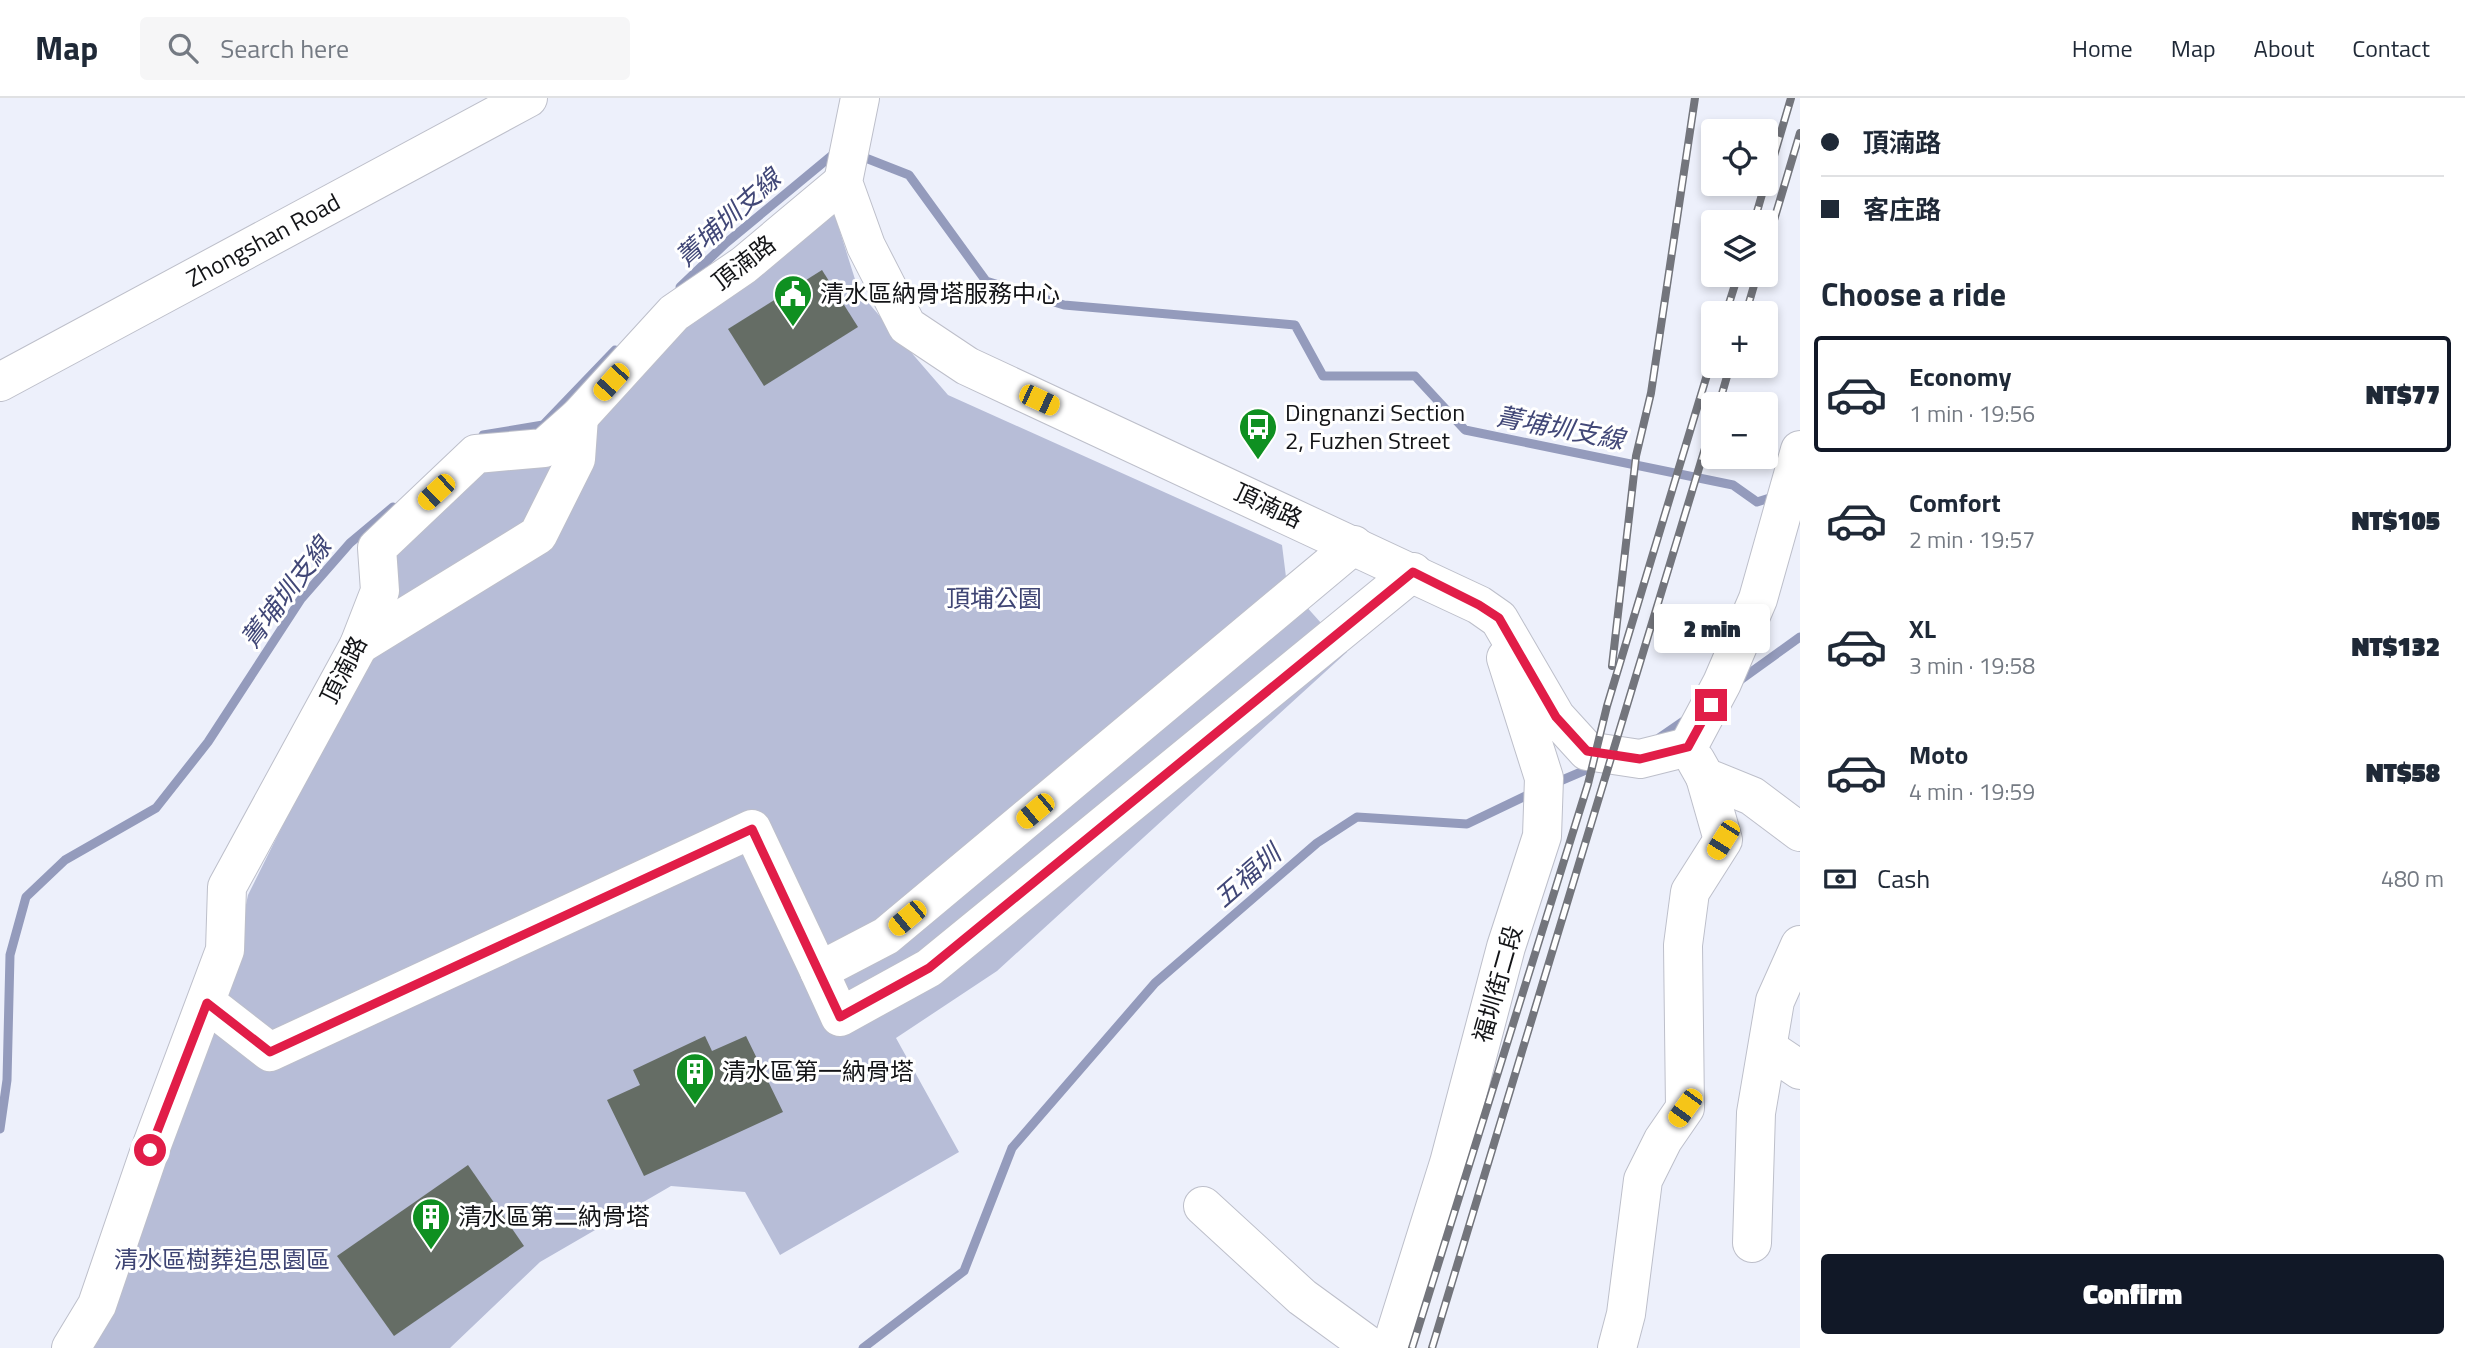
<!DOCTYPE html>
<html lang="en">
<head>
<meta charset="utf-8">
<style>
	body { margin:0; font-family:"Titillium Web","Noto Sans TC",sans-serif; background:#f6f6f7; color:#1f2937; height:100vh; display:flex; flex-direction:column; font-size:26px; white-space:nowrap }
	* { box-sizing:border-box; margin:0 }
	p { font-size:23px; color:#747a83 }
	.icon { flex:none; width:38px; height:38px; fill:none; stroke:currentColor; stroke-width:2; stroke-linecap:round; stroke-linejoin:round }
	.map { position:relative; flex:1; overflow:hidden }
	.side { display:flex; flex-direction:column; background:#fff; width:665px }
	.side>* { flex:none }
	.banner { display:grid; align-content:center; height:154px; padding:0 21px; background:#fff }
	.fabs { position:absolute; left:1701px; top:21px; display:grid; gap:14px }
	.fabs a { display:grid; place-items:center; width:77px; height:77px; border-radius:7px; background:#fff; box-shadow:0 4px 10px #0003; font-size:35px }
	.end { position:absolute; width:32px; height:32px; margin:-16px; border:9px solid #e11d48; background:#fff; box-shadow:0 0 0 4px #fff }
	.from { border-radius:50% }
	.bubble { position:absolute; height:49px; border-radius:7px; background:#fff; box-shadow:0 4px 10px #0003; font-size:23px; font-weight:800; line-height:49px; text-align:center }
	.car { position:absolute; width:21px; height:42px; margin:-21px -10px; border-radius:9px; box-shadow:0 0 5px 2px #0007; background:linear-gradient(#f5c518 24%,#345 0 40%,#f5c518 0 76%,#345 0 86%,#f5c518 0) }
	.banner b { display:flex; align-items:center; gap:24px; height:66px; font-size:26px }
	.banner b+b { border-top:2px solid #e0e1e3 }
	.banner i { width:18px; height:18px; background:#1f2937 }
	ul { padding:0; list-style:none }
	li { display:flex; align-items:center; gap:21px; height:116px; margin:0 14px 10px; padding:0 7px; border:4px solid transparent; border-radius:7px }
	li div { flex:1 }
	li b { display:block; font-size:26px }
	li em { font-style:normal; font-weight:800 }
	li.on { border-color:#111827 }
	li>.icon { width:63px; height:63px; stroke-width:1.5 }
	h2 { padding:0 21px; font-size:32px; line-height:84px }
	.pay { display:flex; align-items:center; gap:18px; height:77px; padding:0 21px; font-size:26px }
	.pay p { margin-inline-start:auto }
	.action { display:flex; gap:14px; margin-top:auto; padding:14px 21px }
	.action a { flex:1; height:80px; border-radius:7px; background:#111827; color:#fff; font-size:28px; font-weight:800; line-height:80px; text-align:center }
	header { display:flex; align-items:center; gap:42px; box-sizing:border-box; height:98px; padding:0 35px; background:#fff; border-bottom:2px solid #e0e1e3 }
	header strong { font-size:33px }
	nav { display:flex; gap:38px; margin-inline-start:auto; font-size:24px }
	.search { width:490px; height:63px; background:#f6f6f7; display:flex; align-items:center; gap:18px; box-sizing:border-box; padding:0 24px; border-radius:7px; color:#747a83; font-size:26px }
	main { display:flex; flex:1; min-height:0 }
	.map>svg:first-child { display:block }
</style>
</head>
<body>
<header>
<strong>Map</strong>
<div class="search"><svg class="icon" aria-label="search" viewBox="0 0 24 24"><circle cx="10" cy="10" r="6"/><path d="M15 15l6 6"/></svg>Search here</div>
<nav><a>Home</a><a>Map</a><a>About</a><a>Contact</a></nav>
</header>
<main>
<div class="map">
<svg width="1800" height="1250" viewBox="0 0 1800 1250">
	<rect width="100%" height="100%" fill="#edf0fb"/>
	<!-- green -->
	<path fill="#b7bdd7" d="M831,105L859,194L948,297L1282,447L1287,487L1347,554L997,873L896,940L959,1054L780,1157L745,1094L671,1088L540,1164L450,1250H82L234,864L248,797L368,556L392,459L473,375L561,352L698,211Z"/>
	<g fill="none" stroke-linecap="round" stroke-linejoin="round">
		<!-- stream -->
		<g stroke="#949bbc" stroke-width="9">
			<path d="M858,57L909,77L986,183L1064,207L1295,227L1323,278H1415L1465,332L1733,387L1757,404L1776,398"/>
			<path d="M680,189L726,145L836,54"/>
			<path d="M483,337L543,327L615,252"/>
			<path d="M1736,585L1800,539"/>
			<path d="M1659,640L1688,620"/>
			<path d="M1553,686L1595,668"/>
			<path d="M0,1031L7,982L10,857L26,799L65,762L156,710L208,644L301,501L350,445L393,409"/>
			<path d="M863,1250L964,1173L1012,1050L1155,885L1317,745L1357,719L1467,726L1534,694"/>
		</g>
	</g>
	<!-- building -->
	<g fill="#656d65">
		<path d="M822,172L858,229L764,288L728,231Z"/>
		<path d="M705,938L712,953L746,938L783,1014L644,1078L607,1002L640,987L633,972Z"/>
		<path d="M468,1067L524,1148L394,1238L337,1158Z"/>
	</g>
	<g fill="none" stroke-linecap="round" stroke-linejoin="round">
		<defs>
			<g id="minor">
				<path d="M860,0L843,84L866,148L907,228L967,268L1479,507L1499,521L1556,619L1587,653L1640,661L1688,649"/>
				<path id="s1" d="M0,284L528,0"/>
				<path d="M1354,447L886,838L819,873L840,919L929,870L1413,474"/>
				<path d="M359,547L538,437L576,361L579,319"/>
				<path d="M1688,649L1722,585L1758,501L1800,352"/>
				<path d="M1696,663L1705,679L1752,698L1800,734"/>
				<path d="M207,905L270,954L752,731L819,873"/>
				<path d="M1769,951L1800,972"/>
				<path d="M1203,1108L1302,1199L1372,1250"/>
				<path d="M1752,1145L1756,1015L1775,903L1800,847"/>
				<path d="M71,1250L97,1207L150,1052L225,852L227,789L359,547L380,493L377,450L476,356L544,350L579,319L674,215L744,167L843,84"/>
				<path d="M1391,1250L1449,1065L1506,849L1542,738L1544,680L1506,560"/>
				<path d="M1617,1250L1626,1216L1643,1082L1663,1042L1685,1010L1683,847L1690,794L1723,742L1705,679"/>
			</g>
		</defs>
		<!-- minor casing -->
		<use href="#minor" stroke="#bdbfca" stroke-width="40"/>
		<!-- minor -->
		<use href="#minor" stroke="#fff" stroke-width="38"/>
		<defs>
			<g id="rail">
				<path d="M1766,85L1791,0"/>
				<path d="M1754,124L1765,86"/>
				<path d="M1766,149L1800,35"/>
				<path d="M1726,215L1738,177"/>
				<path d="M1746,215L1757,177"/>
				<path d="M1719,306L1730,268"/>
				<path d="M1612,568L1636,358L1651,295L1695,0"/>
				<path d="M1412,1250L1588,686L1607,608L1713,257"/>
				<path d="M1432,1250L1713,324"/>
			</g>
		</defs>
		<!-- rail casing -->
		<use href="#rail" stroke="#73757c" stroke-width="8"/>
		<!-- rail -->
		<use href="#rail" stroke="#fff" stroke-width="5" stroke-dasharray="16" stroke-linecap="butt"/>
	</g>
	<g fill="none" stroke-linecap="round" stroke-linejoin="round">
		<!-- route -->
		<path stroke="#e11d48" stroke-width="9" d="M150,1052L207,905L270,954L752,731L840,919L929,870L1413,474L1479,507L1499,520L1556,619L1587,653L1640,661L1688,649L1711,607"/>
	</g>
	<!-- icons -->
	<defs>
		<symbol id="civic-pin" viewBox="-11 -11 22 30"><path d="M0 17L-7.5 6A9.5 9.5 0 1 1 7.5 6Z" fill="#0f9021" stroke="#fff"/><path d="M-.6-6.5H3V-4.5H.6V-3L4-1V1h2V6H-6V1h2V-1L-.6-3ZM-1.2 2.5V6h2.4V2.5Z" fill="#fff"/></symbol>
		<symbol id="bus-pin" viewBox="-11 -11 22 30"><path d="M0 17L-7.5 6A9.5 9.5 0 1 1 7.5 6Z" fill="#0f9021" stroke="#fff"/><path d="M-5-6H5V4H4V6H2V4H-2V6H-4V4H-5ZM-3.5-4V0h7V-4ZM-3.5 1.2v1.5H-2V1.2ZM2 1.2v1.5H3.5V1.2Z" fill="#fff"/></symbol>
		<symbol id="building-pin" viewBox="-11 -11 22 30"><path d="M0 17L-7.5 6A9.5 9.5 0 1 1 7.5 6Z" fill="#0f9021" stroke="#fff"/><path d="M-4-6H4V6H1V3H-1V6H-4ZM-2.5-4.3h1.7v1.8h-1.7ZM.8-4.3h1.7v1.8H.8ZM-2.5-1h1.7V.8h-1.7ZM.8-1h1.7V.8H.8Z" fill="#fff"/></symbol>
	</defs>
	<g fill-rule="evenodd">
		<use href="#civic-pin" x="771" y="174" width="44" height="60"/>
		<use href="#bus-pin" x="1236" y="307" width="44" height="60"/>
		<use href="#building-pin" x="673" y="952" width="44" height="60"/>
		<use href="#building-pin" x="409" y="1097" width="44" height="60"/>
	</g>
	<g text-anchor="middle" stroke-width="6" stroke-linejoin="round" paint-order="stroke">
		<!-- street labels -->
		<g font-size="24" fill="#131417" stroke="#fff">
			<text dy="8" stroke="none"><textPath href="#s1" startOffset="299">Zhongshan Road</textPath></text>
			<text transform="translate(744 165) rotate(-38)" y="8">頂湳路</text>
			<text transform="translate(1268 408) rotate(25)" y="8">頂湳路</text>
			<text transform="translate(344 572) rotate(-63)" y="8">頂湳路</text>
			<text transform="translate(1498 886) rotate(-74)" y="8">福圳街二段</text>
		</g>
		<!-- poi labels -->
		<g font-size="24" fill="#131417" stroke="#fff" text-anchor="start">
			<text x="820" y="204">清水區納骨塔服務中心</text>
			<text x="1285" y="323">Dingnanzi Section<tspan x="1285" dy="28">2, Fuzhen Street</tspan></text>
			<text x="722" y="982">清水區第一納骨塔</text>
			<text x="458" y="1127">清水區第二納骨塔</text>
		</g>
		<!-- park labels -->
		<g font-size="24" fill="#3f4574" stroke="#fff">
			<text x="994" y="509">頂埔公園</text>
			<text x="222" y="1170">清水區樹葬追思園區</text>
		</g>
		<!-- water labels -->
		<g font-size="26" font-style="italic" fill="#414777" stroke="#fff">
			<text transform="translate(728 120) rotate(-42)" y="9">菁埔圳支線</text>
			<text transform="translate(1560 330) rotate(11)" y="9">菁埔圳支線</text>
			<text transform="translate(286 495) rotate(-53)" y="9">菁埔圳支線</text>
			<text transform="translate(1247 778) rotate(-41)" y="9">五福圳</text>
		</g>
	</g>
</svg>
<div class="fabs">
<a><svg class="icon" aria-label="locate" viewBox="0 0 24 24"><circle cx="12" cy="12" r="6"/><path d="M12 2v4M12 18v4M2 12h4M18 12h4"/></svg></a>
<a><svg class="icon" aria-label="layers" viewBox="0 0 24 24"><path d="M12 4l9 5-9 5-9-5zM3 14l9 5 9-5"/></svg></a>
<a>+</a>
<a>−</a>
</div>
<i class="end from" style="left:150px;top:1052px"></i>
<i class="end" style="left:1711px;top:607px"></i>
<div class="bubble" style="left:1654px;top:506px;width:116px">2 min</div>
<i class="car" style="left:611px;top:284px;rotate:222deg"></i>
<i class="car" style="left:1039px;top:302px;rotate:115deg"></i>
<i class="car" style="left:436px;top:394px;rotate:227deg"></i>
<i class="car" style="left:1035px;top:713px;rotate:230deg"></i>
<i class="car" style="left:1723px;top:742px;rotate:212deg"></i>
<i class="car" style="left:907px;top:820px;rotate:230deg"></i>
<i class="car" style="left:1685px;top:1010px;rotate:216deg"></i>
</div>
<section class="side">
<div class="banner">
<b><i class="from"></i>頂湳路</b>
<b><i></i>客庄路</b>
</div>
<h2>Choose a ride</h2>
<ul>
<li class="on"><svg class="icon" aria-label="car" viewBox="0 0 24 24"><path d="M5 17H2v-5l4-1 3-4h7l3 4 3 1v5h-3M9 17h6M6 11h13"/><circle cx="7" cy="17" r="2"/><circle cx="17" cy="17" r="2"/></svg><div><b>Economy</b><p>1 min · 19:56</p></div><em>NT$77</em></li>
<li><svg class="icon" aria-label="car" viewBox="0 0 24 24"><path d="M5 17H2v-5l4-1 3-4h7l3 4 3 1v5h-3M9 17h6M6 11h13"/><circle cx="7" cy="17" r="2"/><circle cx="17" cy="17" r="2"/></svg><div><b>Comfort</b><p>2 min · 19:57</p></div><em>NT$105</em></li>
<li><svg class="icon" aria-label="car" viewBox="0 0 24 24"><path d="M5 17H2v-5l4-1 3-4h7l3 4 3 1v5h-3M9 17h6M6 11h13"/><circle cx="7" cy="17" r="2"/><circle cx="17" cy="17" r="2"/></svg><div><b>XL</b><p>3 min · 19:58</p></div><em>NT$132</em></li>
<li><svg class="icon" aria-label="car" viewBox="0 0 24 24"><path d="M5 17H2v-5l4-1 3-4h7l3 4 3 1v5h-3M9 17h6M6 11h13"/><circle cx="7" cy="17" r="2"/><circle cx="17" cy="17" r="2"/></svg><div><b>Moto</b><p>4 min · 19:59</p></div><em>NT$58</em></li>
</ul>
<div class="pay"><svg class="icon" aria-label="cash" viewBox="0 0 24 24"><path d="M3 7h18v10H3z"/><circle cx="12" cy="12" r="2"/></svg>Cash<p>480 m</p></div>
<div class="action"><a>Confirm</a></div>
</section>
</main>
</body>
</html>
